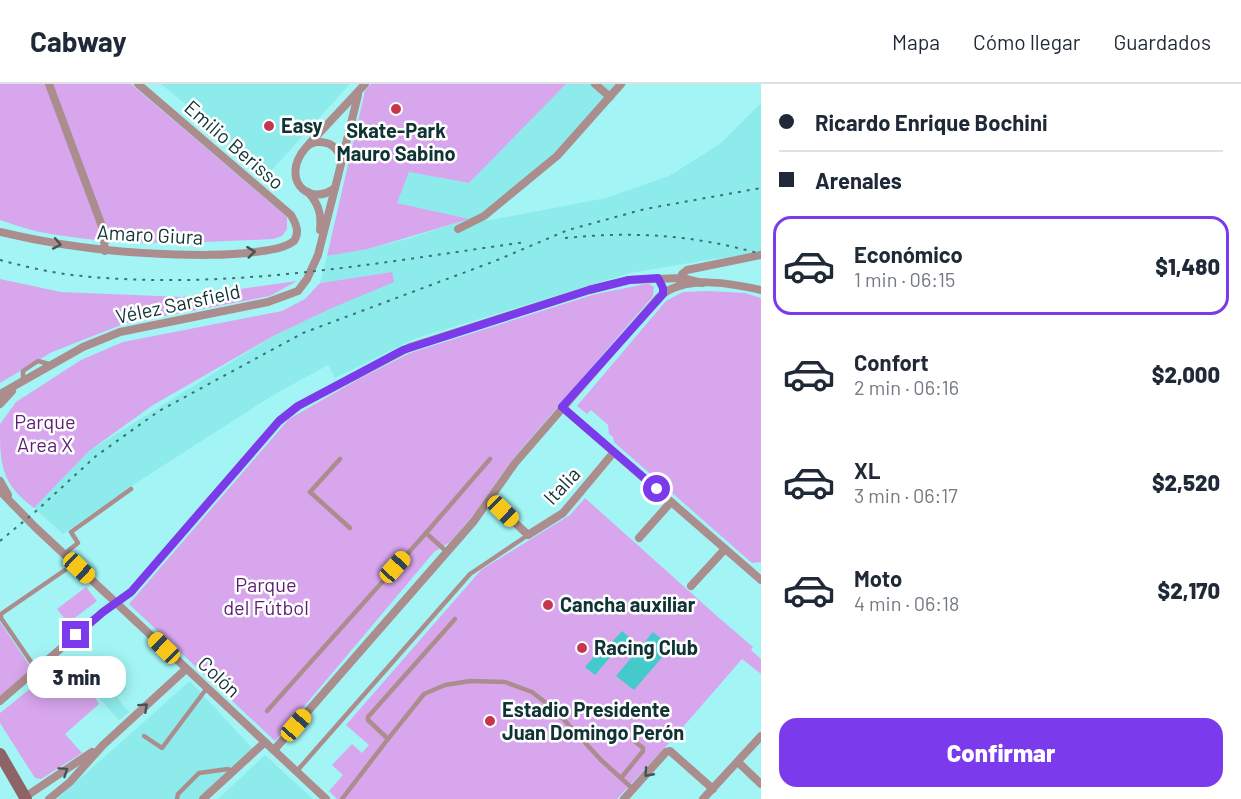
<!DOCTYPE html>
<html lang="es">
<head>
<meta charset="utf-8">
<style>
	body { margin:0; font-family:Barlow,sans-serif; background:#f2f2f3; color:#1f2937; height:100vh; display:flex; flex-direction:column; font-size:22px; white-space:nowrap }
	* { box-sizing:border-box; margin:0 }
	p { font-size:20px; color:#747a83 }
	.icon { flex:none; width:33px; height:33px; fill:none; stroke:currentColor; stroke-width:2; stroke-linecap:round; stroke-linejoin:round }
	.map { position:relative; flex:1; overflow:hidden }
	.details { display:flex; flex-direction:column; background:#fff; width:480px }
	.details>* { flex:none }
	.hud { display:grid; align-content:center; height:132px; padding:0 18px; background:#fff }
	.end { position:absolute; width:27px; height:27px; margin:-14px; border:8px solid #7c3aed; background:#fff; box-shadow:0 0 0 3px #fff }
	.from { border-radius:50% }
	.bubble { position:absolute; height:42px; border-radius:18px; background:#fff; box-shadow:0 3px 15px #0003; font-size:20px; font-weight:800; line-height:42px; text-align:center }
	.car { position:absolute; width:18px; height:36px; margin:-18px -9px; border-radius:8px; box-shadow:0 0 4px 2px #0007; background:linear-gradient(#f5c518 24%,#345 0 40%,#f5c518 0 76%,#345 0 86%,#f5c518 0) }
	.hud b { display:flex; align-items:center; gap:21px; height:57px; font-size:22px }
	.hud b+b { border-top:2px solid #e0e1e3 }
	.hud i { width:15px; height:15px; background:#1f2937 }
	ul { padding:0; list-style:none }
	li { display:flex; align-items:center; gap:18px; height:99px; margin:0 12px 9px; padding:0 6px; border:3px solid transparent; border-radius:18px }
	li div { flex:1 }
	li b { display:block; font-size:22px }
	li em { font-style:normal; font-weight:800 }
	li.current { border-color:#7c3aed }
	li>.icon { width:54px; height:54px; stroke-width:1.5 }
	.cta { display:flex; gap:12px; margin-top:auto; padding:12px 18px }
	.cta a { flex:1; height:69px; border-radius:18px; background:#7c3aed; color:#fff; font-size:24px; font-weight:800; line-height:69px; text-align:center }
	header { display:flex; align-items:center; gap:36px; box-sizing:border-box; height:84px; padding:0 30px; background:#fff; border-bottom:2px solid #e0e1e3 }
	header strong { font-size:28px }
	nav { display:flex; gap:33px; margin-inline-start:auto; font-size:21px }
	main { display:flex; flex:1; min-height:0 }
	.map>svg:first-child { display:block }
</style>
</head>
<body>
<header>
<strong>Cabway</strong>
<nav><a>Mapa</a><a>Cómo llegar</a><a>Guardados</a></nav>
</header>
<main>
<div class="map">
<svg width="761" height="715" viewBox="0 0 761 715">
	<rect width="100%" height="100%" fill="#a3f5f5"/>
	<!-- built -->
	<g fill="#8debeb">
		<path d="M161,0H350L269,89Z"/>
		<path d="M566,0H627L562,72L485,137L606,114L669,92L720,60L761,19V169L713,175L630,189L414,255L335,294L328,281L270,313L133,401L63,450L34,424L89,367L275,251L332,224L392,188L320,199L327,172L368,165L410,154L467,135L397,119L409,88L469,99Z"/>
		<path d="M113,591L127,605L117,614L129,628L119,636L94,608Z"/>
		<path d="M190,597L254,666L202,715H57Z"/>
		<path d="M265,671L313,715H218Z"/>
	</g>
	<!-- green -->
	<g fill="#d8a6ed">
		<path d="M0,0H131L287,133V145L282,152L273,155C196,159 116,163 40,148C26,145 13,140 0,136Z"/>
		<path d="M371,0H566L469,99L409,88L397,119L469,135L368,165L327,172L365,7Z"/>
		<path d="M392,188L394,198L332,224L275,251L153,321L89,367L34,424C0,399 0,379 0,340L16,318L81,276L123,258L282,227L305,215L320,199Z"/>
		<path d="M0,195L61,208L183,213L297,197L270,212L126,239L52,268L0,299Z"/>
		<path d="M645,200H649L654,203L653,212L512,376L474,430L450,458L434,468L275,657L129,520L289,335L359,295L410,269L592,211Z"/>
		<path d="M709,207L745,209L761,214V478L752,479L614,358L613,353L609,350L608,341L591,326L587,330L577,322L666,217L683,208Z"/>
		<path d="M585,414L718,533L753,563L751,566L761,575V590L742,575L669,659L617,715H337L329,707L343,691L332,681L352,660L362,669L369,661L346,641L481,486L570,431Z"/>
		<path d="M86,503L97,517L68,539L57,525Z"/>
		<path d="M0,538L32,585L0,612Z"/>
		<path d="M70,573L99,620L65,650L82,669L41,695L35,694L0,639V629Z"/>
	</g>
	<!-- water -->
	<g fill="#44cacb">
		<path d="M622,547L636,559L624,573L610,560Z"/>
		<path d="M653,548L671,563L634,606L616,592Z"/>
		<path d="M604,561L613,570L595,591L585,583Z"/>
	</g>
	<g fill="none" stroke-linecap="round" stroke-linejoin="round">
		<!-- lane -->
		<g stroke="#ab8d8e" stroke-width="4.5">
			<path d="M23,297V287L38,277L49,280"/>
			<path d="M340,375L310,408L350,444"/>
			<path d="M447,468L426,449L490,375"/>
			<path d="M64,470L78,459L71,448L131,405"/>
			<path d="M36,585L1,534V530L65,486"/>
			<path d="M267,627L426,449"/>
			<path d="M144,652L162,664L207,604"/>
			<path d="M388,655L368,636V633L455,535"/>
			<path d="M296,688L470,490L528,451"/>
			<path d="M621,694L643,667V664L633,656"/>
			<path d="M177,715L178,710L199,689L228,685L232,687"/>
			<path d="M342,715L388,655L424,610L445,601L470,597L505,598L532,608L555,626L601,676L633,705"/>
		</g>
		<!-- street -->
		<g stroke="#ab8d8e" stroke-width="8">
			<path d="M49,0L103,145L105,167"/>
			<path d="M595,0L610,13"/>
			<path d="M316,58C330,57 337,63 342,76L335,104C312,122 283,100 301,70C306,63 308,60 316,58Z"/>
			<path d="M309,60L365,0"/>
			<path d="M342,76L358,11"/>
			<path d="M308,108C318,119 322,130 320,146"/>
			<path d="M458,145L484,132L557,72L621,0"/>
			<path d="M0,148C54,161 108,168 163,170C194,171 224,172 255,168C268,166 283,165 294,157C300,148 296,140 291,131L138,0"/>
			<path d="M680,198L682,190L687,186L761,171"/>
			<path d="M0,310L83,263L120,248L268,218L298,207L307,195L318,171L335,104"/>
			<path d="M0,320L12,307"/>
			<path d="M562,323L761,496"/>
			<path d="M0,397L8,411"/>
			<path d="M0,407L35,443L326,715"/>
			<path d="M490,415L528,451L563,429L614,368"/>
			<path d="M639,454L671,418"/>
			<path d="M691,502L725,465"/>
			<path d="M0,617L103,528L131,508L279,337L298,322L410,263L589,206L629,196L682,194L702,199"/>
			<path d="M274,666L474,437L515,379L658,214C684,190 729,199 761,206"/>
			<path d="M738,678L761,700"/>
			<path d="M25,713L92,668"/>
			<path d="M49,715L70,698L103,661L186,585"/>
			<path d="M203,715L265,658"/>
			<path d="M624,715L666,668L670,667L713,705"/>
			<path d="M703,715L761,652"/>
		</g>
		<!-- secondary -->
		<path stroke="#8e6466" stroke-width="12" d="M0,670L26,715"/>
		<!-- rail -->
		<g stroke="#3e7071" stroke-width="2" stroke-dasharray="3 6" stroke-linecap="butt">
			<path d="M565,154C635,147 694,151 761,170"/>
			<path d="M0,176C23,182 48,188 72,191C225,208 375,179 526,158"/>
			<path d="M0,457L35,428L96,372L159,327L303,249L495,177L568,146L645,125L761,104"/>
		</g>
	</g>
	<!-- one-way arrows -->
	<defs><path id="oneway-chevron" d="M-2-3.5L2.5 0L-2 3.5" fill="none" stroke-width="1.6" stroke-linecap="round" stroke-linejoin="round" transform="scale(1.5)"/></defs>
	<g stroke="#465254">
		<use href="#oneway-chevron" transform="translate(57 160) rotate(11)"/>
		<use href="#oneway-chevron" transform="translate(251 168) rotate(-7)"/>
		<use href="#oneway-chevron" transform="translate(144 623) rotate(-42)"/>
		<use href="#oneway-chevron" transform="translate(64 687) rotate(-34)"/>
		<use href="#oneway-chevron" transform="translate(648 689) rotate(132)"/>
	</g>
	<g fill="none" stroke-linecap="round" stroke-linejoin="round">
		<!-- route -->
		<path stroke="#7c3aed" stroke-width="8" d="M76,551L103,528L131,508L279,337L298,322L403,266L589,206L629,196L658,194L663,204V210L562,323L657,405"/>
	</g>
	<!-- markers -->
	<g fill="#c6364e" stroke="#fff" stroke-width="2">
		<circle cx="396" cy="25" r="6"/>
		<circle cx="269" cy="42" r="6"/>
		<circle cx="548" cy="521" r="6"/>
		<circle cx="582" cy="564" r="6"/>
		<circle cx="490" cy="637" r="6"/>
	</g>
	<g text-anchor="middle" stroke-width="5" stroke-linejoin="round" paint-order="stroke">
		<!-- poi labels -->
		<g font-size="20" font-weight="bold" fill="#103334" stroke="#fff" text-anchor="start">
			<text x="281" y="49">Easy</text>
			<text x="396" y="54" text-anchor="middle">Skate-Park<tspan x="396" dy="23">Mauro Sabino</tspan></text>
			<text x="560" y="528">Cancha auxiliar</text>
			<text x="594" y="571">Racing Club</text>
			<text x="502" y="633">Estadio Presidente<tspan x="502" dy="23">Juan Domingo Perón</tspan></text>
		</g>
		<!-- street labels -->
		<g font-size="20" fill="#103334" stroke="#fff">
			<text transform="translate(234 61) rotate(41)" y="7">Emilio Berisso</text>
			<text transform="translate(150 151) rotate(3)" y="7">Amaro Giura</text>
			<text transform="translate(178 220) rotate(-12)" y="7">Vélez Sarsfield</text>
			<text transform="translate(562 402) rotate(-47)" y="7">Italia</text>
			<text transform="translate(219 593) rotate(43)" y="7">Colón</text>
		</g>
		<!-- park labels -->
		<g font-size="20" fill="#5c1e72" stroke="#fff">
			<text x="45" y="345">Parque<tspan x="45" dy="23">Area X</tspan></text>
			<text x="266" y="508">Parque<tspan x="266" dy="23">del Fútbol</tspan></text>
		</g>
	</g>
</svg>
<i class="end from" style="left:657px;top:405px"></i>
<i class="end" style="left:76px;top:551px"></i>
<div class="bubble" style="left:27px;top:572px;width:99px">3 min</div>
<i class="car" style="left:503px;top:427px;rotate:134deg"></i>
<i class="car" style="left:395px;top:483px;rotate:42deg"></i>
<i class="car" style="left:79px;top:484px;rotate:133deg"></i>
<i class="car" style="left:164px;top:564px;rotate:314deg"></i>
<i class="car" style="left:296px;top:641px;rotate:41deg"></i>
</div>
<section class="details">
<div class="hud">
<b><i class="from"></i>Ricardo Enrique Bochini</b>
<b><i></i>Arenales</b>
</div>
<ul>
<li class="current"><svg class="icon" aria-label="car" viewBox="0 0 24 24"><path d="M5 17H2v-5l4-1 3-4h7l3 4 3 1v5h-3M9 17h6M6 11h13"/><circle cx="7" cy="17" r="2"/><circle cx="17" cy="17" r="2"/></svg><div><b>Económico</b><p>1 min · 06:15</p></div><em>$1,480</em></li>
<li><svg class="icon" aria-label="car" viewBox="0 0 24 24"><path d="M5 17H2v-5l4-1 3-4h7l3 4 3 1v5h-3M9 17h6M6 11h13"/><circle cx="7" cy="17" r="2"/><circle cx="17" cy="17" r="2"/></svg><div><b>Confort</b><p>2 min · 06:16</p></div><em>$2,000</em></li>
<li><svg class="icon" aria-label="car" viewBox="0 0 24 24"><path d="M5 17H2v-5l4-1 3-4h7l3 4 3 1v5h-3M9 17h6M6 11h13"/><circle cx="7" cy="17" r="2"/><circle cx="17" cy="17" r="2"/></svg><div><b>XL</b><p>3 min · 06:17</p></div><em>$2,520</em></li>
<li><svg class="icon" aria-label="car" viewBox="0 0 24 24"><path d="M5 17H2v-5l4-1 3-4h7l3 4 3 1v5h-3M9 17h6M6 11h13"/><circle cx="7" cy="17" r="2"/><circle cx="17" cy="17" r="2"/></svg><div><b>Moto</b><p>4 min · 06:18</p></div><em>$2,170</em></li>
</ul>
<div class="cta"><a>Confirmar</a></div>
</section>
</main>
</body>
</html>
